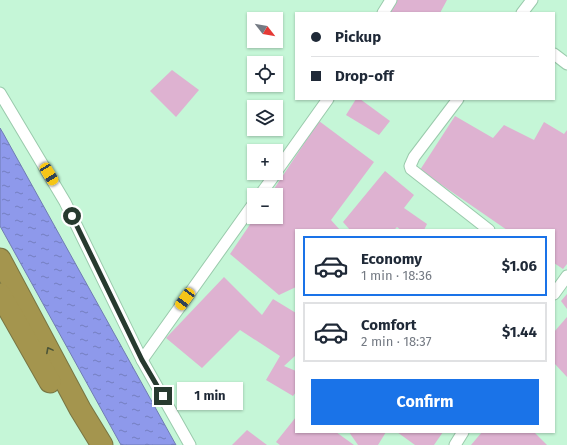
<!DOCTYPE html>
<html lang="en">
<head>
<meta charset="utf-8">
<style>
	body { margin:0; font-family:"Fira Sans",sans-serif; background:#f2f2f3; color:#1f2937; height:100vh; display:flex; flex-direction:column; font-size:15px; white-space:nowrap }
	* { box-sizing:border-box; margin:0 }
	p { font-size:13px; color:#747a83 }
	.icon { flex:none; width:22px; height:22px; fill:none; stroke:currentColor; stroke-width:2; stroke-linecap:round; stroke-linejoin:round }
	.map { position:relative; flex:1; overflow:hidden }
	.details { position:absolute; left:295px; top:229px; width:260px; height:204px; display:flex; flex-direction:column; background:#fff; border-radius:0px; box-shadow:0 1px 3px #0004 }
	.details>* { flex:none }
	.banner { position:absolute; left:295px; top:12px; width:260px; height:88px; border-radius:0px; box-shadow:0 1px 3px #0004; display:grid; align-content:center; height:88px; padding:0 16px; background:#fff }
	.needle { width:26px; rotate:121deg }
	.fabs { position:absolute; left:247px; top:12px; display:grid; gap:8px }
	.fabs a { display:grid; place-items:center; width:36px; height:36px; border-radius:0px; background:#fff; box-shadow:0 1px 3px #0004; font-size:20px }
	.end { position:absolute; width:18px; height:18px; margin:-9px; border:5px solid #273a2f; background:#fff; box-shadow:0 0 0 2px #fff }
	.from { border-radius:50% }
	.bubble { position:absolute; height:28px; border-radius:0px; background:#fff; box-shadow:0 1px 3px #0004; font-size:13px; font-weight:700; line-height:28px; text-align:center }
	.car { position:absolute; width:12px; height:24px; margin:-12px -6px; border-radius:5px; box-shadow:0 0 3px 1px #0007; background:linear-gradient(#f5c518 24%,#345 0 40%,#f5c518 0 76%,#345 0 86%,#f5c518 0) }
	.banner b { display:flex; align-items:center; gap:14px; height:38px; font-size:15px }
	.banner b+b { border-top:1px solid #e0e1e3 }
	.banner i { width:10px; height:10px; background:#1f2937 }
	ul { padding:7px 0 0; list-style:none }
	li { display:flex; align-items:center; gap:12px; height:60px; margin:0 8px 6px; padding:0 8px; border:2px solid #e0e1e3; border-radius:0px }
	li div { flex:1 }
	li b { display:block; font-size:15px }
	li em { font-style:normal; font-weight:700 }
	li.on { border-color:#1a73e8 }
	li>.icon { width:36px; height:36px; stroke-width:1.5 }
	.button { display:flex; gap:8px; margin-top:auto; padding:8px 16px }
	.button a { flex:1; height:46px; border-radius:0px; background:#1a73e8; color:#fff; font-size:16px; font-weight:700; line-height:46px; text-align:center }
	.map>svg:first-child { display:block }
</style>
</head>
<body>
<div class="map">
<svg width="567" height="445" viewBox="0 0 567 445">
	<defs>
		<pattern id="water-ripples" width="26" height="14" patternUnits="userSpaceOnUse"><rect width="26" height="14" fill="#8e99eb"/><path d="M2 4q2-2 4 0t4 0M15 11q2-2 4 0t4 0" fill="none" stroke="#747ebf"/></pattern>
	</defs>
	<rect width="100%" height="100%" fill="#c5f6d7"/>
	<!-- water -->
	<path fill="url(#water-ripples)" stroke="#6f7cb3" d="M0,128L3,133L176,445H121L0,226Z"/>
	<!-- building -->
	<g fill="#deb2d1">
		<path d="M393,0H447L440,13H385Z"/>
		<path d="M172,70L199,90L176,117L150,91Z"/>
		<path d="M356,99H360L390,121L379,135L346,115Z"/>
		<path d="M455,116L493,138L504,125L534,140L544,122L564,134L567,130V264L563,269L554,263V230H507L420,170Z"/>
		<path d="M319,121L374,162L331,220L340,230H296V287L279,295L230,254L255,217H276V195H270Z"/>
		<path d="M385,171L414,195L404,208L427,224L424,230H401L397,227L394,230H350L343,222Z"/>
		<path d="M224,277L262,315L273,299L296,313V355L284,366L296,371V392L293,396L266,380L280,356L240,330L202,368L166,338Z"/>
		<path d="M567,294V309L561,301Z"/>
		<path d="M567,317V377L554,363V332Z"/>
		<path d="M296,417V432H336L354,445H280L276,442Z"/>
		<path d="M247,430L267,445H232Z"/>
		<path d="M349,432H386L378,445H358Z"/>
		<path d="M397,432H443L434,445H415Z"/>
		<path d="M482,432H534L547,445H471Z"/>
	</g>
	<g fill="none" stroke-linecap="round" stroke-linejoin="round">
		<defs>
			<g id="street">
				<path d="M383,13L391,0"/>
				<path d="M522,13L532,0"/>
				<path d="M554,54L567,64"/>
				<path d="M0,93L65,202L142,360L190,445"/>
				<path d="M458,99L414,157L410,166L411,169L489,230"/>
				<path d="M276,172L328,99"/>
				<path d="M260,195L276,173"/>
				<path d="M554,294L567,276"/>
				<path d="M142,360L254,203"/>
				<path d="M455,445L463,432"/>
			</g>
			<g id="highway">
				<path d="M0,259L80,409L102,445"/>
				<path d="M0,294L50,382"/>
			</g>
		</defs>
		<!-- street casing -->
		<use href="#street" stroke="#9acaac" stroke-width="13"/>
		<!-- highway casing -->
		<use href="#highway" stroke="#787543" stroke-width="23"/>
		<!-- street -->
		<use href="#street" stroke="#fff" stroke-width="11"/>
		<!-- highway -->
		<use href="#highway" stroke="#a4954e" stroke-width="21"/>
	</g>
	<!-- one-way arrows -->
	<defs><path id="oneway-chevron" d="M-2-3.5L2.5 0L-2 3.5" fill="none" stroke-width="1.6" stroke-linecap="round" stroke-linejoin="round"/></defs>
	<use stroke="#4c5538" href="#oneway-chevron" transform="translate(49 350) rotate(-118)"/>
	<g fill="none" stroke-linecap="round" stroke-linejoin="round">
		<!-- route -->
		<path stroke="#273a2f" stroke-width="5" d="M72,216L142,360L163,396"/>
	</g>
</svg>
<div class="fabs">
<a><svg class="needle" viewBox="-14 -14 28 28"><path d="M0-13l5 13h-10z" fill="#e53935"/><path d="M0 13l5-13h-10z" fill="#747a83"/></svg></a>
<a><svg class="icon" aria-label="locate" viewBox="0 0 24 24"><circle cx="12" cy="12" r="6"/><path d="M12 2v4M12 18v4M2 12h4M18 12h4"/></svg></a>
<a><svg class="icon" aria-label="layers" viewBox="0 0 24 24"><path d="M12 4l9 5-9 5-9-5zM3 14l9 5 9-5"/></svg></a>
<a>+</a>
<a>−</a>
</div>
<i class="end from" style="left:72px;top:216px"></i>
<i class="end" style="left:163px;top:396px"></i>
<div class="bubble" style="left:177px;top:382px;width:66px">1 min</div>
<i class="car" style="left:49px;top:174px;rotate:149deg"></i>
<i class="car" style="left:185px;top:299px;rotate:216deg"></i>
<div class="banner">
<b><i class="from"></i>Pickup</b>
<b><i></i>Drop-off</b>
</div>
<section class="details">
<ul>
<li class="on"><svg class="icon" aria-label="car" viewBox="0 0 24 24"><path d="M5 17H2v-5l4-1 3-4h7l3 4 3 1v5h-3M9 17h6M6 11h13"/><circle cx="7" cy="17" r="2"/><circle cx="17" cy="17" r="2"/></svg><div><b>Economy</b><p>1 min · 18:36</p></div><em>$1.06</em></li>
<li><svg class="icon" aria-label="car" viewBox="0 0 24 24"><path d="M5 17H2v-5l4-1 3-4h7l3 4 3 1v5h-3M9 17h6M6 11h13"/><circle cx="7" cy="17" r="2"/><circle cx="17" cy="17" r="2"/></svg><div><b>Comfort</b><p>2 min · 18:37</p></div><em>$1.44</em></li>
</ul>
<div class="button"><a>Confirm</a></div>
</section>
</div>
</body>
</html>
